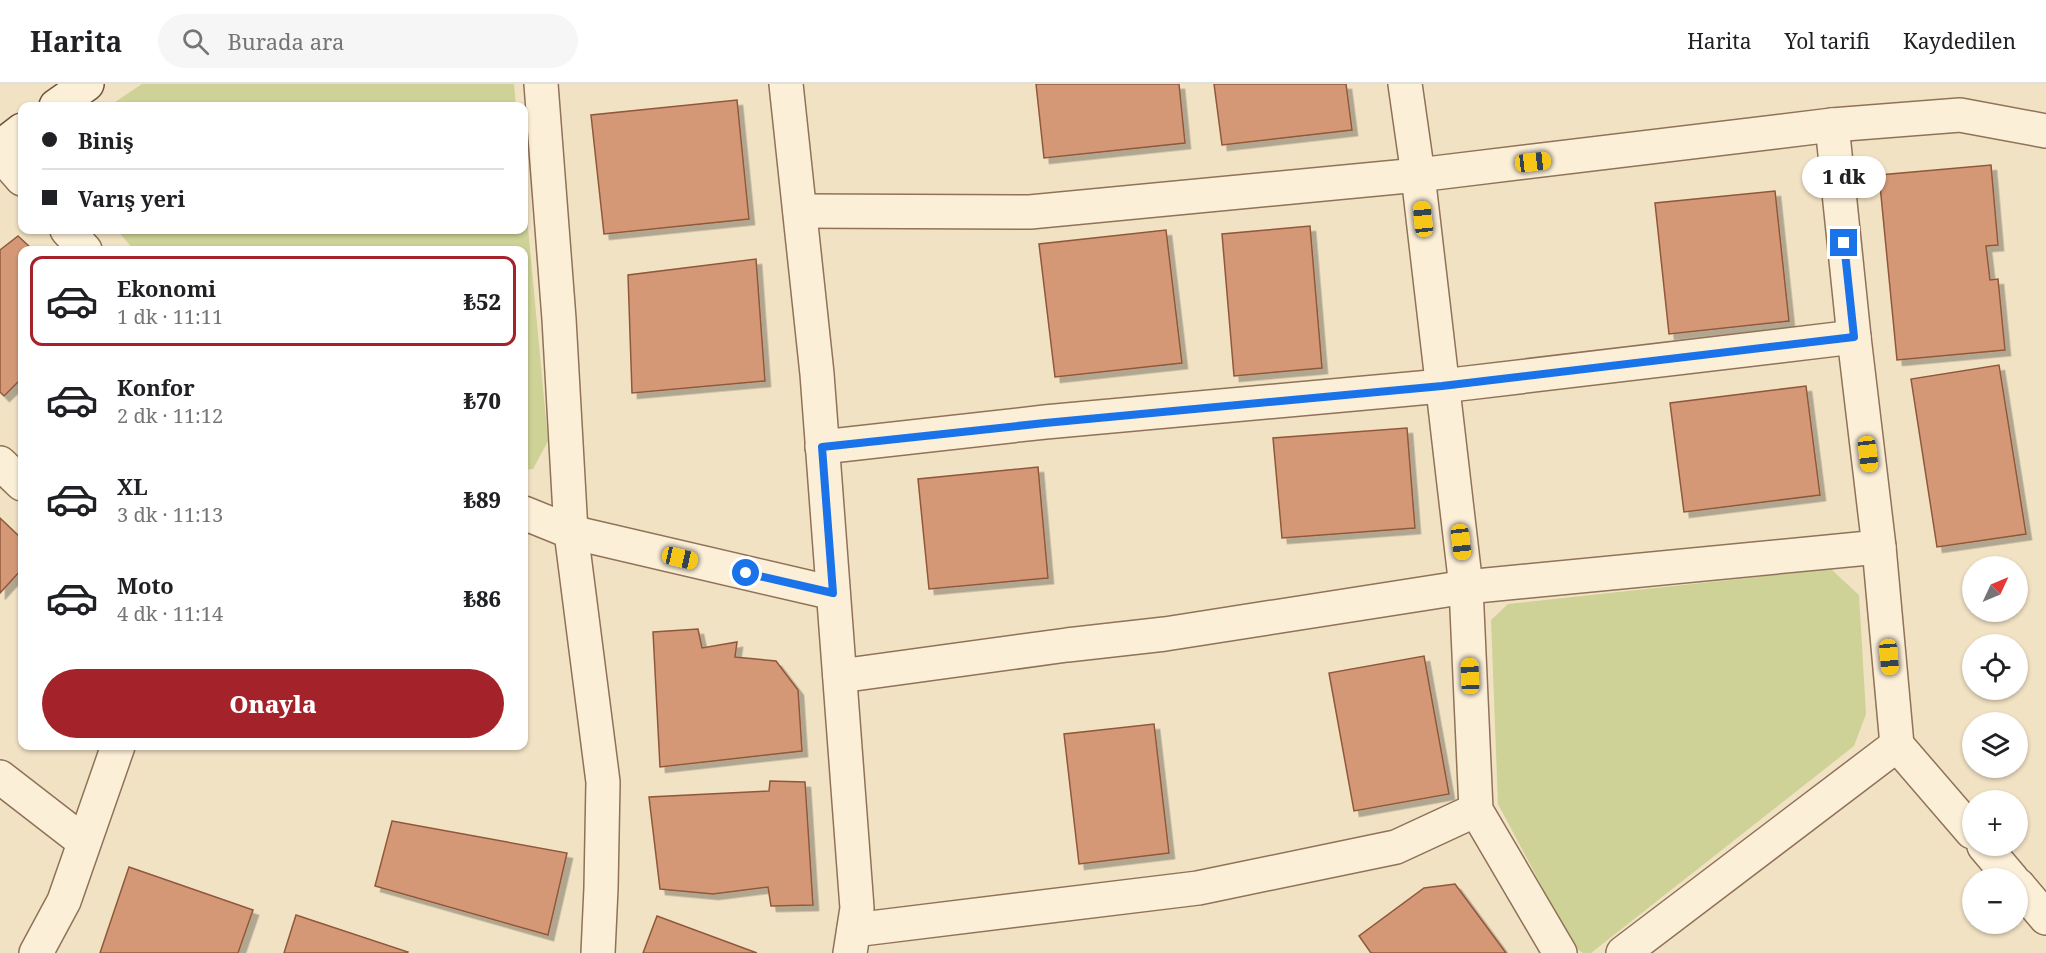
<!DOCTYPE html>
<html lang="tr">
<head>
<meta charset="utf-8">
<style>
	body { margin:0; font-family:"Noto Serif",serif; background:#f6f6f6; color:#202124; height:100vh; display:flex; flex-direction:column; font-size:22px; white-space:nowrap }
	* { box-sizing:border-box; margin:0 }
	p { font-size:20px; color:#757577 }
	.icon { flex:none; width:33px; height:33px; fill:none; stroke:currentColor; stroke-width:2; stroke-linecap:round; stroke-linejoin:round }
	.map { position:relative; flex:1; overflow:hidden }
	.details { position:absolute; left:18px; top:162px; width:510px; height:504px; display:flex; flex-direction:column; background:#fff; border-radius:12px; box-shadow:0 2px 4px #0004 }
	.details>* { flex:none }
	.guide { position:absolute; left:18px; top:18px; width:510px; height:132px; border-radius:12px; box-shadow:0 2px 4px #0004; display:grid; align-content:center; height:132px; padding:0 24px; background:#fff }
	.needle { width:39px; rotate:46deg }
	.controls { position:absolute; left:1962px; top:472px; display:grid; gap:12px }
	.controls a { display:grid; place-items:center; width:66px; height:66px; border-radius:50%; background:#fff; box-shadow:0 2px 4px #0004; font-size:30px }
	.end { position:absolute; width:27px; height:27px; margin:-14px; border:8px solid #1a73e8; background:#fff; box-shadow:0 0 0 3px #fff }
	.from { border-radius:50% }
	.bubble { position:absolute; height:42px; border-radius:21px; background:#fff; box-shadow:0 2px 4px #0004; font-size:20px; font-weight:800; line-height:42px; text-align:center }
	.car { position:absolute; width:18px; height:36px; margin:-18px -9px; border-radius:8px; box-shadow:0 0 4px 2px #0007; background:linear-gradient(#f5c518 24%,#345 0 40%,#f5c518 0 76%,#345 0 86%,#f5c518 0) }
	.guide b { display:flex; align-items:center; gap:21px; height:57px; font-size:22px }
	.guide b+b { border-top:2px solid #e0e0e0 }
	.guide i { width:15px; height:15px; background:#202124 }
	ul { padding:10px 0 0; list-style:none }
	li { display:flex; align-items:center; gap:18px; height:90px; margin:0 12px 9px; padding:0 12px; border:3px solid transparent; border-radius:12px }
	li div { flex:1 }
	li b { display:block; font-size:22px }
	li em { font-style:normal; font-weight:800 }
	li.selected { border-color:#a4222a }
	li>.icon { width:54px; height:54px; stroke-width:1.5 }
	.action { display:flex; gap:12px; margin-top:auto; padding:12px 24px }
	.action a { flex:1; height:69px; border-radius:36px; background:#a4222a; color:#fff; font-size:24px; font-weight:800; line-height:69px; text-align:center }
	header { display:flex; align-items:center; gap:36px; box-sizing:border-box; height:84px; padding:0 30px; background:#fff; border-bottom:2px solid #e0e0e0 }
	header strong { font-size:28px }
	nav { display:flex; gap:33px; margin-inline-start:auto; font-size:21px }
	.search { width:420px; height:54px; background:#f6f6f6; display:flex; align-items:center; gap:15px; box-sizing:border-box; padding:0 21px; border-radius:33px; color:#757577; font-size:22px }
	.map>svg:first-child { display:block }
</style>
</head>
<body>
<header>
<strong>Harita</strong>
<div class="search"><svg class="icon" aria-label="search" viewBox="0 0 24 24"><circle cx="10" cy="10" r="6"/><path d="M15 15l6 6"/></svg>Burada ara</div>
<nav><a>Harita</a><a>Yol tarifi</a><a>Kaydedilen</a></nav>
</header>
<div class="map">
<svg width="2046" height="869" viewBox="0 0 2046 869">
	<defs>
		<filter id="shadow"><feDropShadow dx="5.5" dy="5.5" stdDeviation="0" flood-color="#0004"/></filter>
	</defs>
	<rect width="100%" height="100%" fill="#f2e2c4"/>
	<!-- green -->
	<g fill="#ced296">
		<path d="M142,0H514L516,22H109Z"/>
		<path d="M524,101L548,357L533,385L524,386V166H134L117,146H524Z"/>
		<path d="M1831,485L1859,511L1866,630L1854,662L1591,869H1583L1574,863L1498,720L1491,536L1508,520Z"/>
	</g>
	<!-- building -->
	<g fill="#d49876" stroke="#90583b" stroke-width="1.5" filter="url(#shadow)">
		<path d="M1036,0H1179L1185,59L1044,74Z"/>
		<path d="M1214,0H1346L1352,46L1222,61Z"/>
		<path d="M737,16L749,135L604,150L591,31Z"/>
		<path d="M1991,81L1998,161L1986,162L1990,196L1998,195L2005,266L1897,276L1879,91Z"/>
		<path d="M1775,107L1789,237L1669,250L1655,119Z"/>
		<path d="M1310,142L1322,284L1234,292L1222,150Z"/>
		<path d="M1166,146L1182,279L1055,293L1039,160Z"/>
		<path d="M18,152L33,166H22V294L4,312L0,308V166Z"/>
		<path d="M756,175L765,297L632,309L628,191Z"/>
		<path d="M1999,281L2026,450L1937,463L1911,295Z"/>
		<path d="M1806,302L1820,411L1684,428L1670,319Z"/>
		<path d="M1407,344L1415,444L1282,454L1273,354Z"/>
		<path d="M1038,383L1048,494L929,505L918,395Z"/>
		<path d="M0,434L22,455V485L0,509Z"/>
		<path d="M698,545L702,564L737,558L735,573L776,577L798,606L802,667L660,683L653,548Z"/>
		<path d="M1424,572L1449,710L1354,727L1329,589Z"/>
		<path d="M1154,640L1169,769L1079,780L1064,650Z"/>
		<path d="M770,697L805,698L813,821L771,822L768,803L713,810L660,805L649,713L769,707Z"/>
		<path d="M392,737L567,769L548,851L375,802Z"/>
		<path d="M129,783L253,826L238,869H100Z"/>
		<path d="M1455,800L1506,869H1371L1359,852L1424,804Z"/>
		<path d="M296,831L408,868L407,869H284Z"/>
		<path d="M657,832L757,869H643Z"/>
	</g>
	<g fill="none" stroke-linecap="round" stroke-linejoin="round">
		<defs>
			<g id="street">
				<path d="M541,0L559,235L571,448L603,698L601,804L598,869"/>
				<path d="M786,0L817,290L857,824L850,869"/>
				<path d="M1405,0L1418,91L1466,503L1476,726L1560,869"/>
				<path d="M1832,41L1854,253L1879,463L1897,661L1972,748"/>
				<path d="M0,70L22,95"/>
				<path d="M800,127L1030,128L1418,91L1832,41L1960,31L2046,47"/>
				<path d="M67,146L85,166"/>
				<path d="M822,363L1045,338L1442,302L1854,253"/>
				<path d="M0,379L22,400"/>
				<path d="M524,429L571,448L833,509"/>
				<path d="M840,592L1067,561L1165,550L1466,503L1879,463"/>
				<path d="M0,693L84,758"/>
				<path d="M1984,762L2012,795"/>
				<path d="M2018,801L2046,834"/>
				<path d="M854,846L1198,804L1396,763L1476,726"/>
				<path d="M36,869L64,817L118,662"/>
				<path d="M1623,869L1897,661"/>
			</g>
			<g id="secondary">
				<path d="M56,22L87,0"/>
				<path d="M0,63L22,46"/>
			</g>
		</defs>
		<!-- street casing -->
		<use href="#street" stroke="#8f7258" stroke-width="36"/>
		<!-- secondary casing -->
		<use href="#secondary" stroke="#71533b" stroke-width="36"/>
		<!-- street -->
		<use href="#street" stroke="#fcefd8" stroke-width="33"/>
		<!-- secondary -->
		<use href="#secondary" stroke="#fcefd8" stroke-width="33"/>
	</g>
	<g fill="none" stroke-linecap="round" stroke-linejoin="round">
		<!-- route -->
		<path stroke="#1a73e8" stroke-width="8" d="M746,489L833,509L822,363L1045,339L1442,302L1854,253L1844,159"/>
	</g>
</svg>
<div class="controls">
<a><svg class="needle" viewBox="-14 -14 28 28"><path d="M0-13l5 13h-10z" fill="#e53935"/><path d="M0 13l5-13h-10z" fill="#757577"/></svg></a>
<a><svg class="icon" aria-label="locate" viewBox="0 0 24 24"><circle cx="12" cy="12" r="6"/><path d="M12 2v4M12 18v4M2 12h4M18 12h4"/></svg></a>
<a><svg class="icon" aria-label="layers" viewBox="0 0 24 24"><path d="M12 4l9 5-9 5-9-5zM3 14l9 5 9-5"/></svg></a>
<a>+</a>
<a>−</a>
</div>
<i class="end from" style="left:746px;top:489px"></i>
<i class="end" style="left:1844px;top:159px"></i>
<div class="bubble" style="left:1802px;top:72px;width:84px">1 dk</div>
<i class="car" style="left:1533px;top:78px;rotate:83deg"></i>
<i class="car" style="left:1423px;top:135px;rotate:354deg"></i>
<i class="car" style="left:1868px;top:370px;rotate:173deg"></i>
<i class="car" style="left:1461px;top:458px;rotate:173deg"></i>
<i class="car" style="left:680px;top:474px;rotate:103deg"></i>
<i class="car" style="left:1889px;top:573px;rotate:175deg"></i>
<i class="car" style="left:1470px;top:592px;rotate:358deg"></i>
<div class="guide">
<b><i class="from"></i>Biniş</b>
<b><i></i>Varış yeri</b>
</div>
<section class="details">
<ul>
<li class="selected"><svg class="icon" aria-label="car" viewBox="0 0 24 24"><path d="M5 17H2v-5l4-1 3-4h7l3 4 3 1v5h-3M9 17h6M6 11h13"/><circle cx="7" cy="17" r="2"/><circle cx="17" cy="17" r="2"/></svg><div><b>Ekonomi</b><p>1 dk · 11:11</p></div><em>₺52</em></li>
<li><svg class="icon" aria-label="car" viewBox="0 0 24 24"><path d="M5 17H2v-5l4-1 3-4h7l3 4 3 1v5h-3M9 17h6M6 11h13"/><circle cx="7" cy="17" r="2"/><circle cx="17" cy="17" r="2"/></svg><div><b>Konfor</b><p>2 dk · 11:12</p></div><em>₺70</em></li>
<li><svg class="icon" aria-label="car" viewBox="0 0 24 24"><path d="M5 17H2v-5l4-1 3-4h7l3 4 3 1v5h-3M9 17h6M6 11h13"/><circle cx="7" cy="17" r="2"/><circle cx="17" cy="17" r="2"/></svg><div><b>XL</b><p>3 dk · 11:13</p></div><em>₺89</em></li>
<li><svg class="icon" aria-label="car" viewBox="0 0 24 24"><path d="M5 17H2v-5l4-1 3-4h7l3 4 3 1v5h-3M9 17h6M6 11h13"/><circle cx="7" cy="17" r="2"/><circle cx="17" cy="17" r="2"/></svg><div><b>Moto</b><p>4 dk · 11:14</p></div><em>₺86</em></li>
</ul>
<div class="action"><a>Onayla</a></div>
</section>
</div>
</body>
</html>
